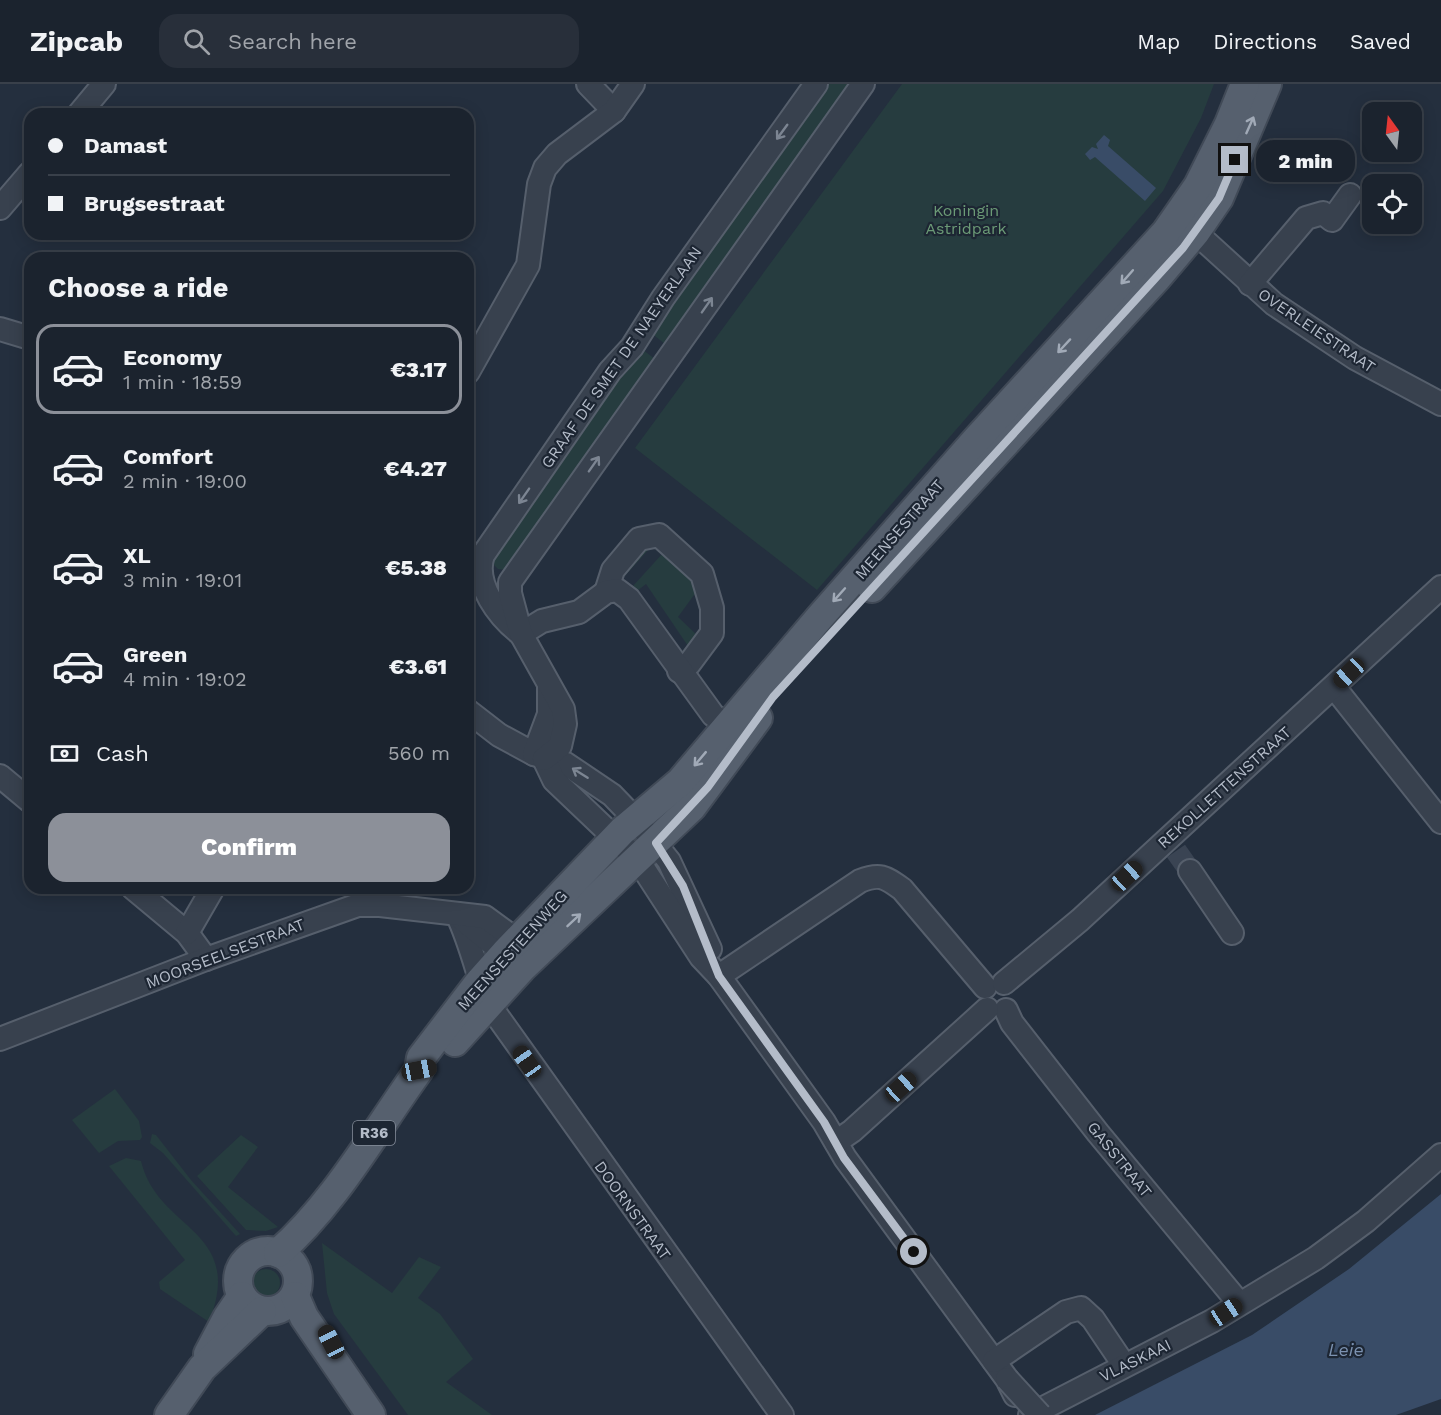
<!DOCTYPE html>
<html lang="en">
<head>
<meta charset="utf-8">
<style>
	body { margin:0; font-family:"Work Sans",sans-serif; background:#282f3a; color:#f1f3f6; height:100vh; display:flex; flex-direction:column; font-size:22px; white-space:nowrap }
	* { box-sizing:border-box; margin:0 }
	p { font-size:20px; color:#a0a4aa }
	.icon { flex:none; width:33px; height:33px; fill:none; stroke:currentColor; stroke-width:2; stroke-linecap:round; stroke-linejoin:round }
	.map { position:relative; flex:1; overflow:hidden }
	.details { position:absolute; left:24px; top:168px; width:450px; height:642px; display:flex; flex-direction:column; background:#1b232e; border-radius:18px; box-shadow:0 3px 15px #0003,0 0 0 2px #39404a }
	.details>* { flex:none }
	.hud { position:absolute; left:24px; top:24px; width:450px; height:132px; border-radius:18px; box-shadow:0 3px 15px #0003,0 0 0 2px #39404a; display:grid; align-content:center; height:132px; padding:0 24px; background:#1b232e }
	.needle { width:39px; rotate:345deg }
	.fabs { position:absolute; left:1362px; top:18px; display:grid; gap:12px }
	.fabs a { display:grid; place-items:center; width:60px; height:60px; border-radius:12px; background:#1b232e; box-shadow:0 3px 15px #0003,0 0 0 2px #39404a; font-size:30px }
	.end { position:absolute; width:27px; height:27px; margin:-14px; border:8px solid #b4bcc9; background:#111; box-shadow:0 0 0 3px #111 }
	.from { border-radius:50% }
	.bubble { position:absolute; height:42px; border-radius:18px; background:#1b232e; box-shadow:0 3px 15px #0003,0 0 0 2px #39404a; font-size:20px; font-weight:800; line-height:42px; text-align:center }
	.car { position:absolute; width:18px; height:36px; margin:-18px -9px; border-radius:8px; box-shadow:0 0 4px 2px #0007; background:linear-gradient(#222 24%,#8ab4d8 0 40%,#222 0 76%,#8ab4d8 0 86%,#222 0) }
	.hud b { display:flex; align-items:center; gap:21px; height:57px; font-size:22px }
	.hud b+b { border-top:2px solid #39404a }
	.hud i { width:15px; height:15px; background:#f1f3f6 }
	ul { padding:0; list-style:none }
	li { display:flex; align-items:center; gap:18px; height:90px; margin:0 12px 9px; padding:0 12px; border:3px solid transparent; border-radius:18px }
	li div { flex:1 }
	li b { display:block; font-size:22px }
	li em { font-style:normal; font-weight:800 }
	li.active { border-color:#8c9099 }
	li>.icon { width:54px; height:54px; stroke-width:1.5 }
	h2 { padding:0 24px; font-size:27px; line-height:72px }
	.pay { display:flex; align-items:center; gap:15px; height:66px; padding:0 24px; font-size:22px }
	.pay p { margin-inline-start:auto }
	.cta { display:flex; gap:12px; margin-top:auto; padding:12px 24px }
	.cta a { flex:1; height:69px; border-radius:18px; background:#8c9099; color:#fff; font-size:24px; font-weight:800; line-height:69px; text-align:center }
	header { display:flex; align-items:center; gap:36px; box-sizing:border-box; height:84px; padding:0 30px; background:#1b232e; border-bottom:2px solid #39404a }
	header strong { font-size:28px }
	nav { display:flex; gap:33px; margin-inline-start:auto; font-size:21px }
	.search { width:420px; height:54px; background:#282f3a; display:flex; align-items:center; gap:15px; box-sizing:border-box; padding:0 21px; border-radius:18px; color:#a0a4aa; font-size:22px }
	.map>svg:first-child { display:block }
</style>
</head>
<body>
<header>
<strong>Zipcab</strong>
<div class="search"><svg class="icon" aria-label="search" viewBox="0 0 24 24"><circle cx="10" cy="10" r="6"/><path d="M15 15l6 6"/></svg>Search here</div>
<nav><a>Map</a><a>Directions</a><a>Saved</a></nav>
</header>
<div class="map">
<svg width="1441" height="1331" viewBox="0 0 1441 1331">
	<rect width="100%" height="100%" fill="#242f3e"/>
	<!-- green -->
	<g fill="#263c3f">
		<path d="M823,0H854L665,260L651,249Z"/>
		<path d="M902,0H1214L1201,34L1163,107L817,506L635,364Z"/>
		<path d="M643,266L655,275L506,486L498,485L491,478L630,269Z"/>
		<path d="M653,456L659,457L675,470L672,474L703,500L704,516L694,511L678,533L700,554L684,571L680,569L688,562L646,500L637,507L633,502L663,469L657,464H650L623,494L619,491L644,461Z"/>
		<path d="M115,1005L139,1037L142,1053L140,1056L118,1057L99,1069L72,1036Z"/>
		<path d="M152,1050L156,1051L191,1096L240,1150L236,1152L163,1069L150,1059Z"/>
		<path d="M241,1051L258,1063L228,1103L278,1143L266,1147L246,1146L197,1092Z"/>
		<path d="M126,1074L141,1077C158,1148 246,1144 209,1238L160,1205L159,1198L185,1176L109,1082Z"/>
		<path d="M322,1159L392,1209L419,1173L441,1183L418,1214L440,1230L473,1275L446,1298L492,1331H408L334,1230L327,1209Z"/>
		<circle cx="266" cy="1199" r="14"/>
	</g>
	<!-- water -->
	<g fill="#394c67">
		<path d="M1104,51L1110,56L1108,62L1156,104L1145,117L1095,73L1090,76L1085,70L1092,63L1098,65L1096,60Z"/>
		<path d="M1441,1110V1315L1396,1331H1095L1252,1251L1349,1185Z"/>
	</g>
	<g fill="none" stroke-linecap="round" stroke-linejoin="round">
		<!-- minor-tunnel -->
		<path stroke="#3a4453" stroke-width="22" stroke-dasharray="22 11" stroke-linecap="butt" d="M1176,767L1190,787"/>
		<defs>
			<g id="minor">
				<path d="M588,0L614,27"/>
				<path d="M79,30L104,0"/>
				<path d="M0,124L30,89"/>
				<path d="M1184,138L1274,220L1355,274L1441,320"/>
				<path d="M1250,200L1306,134L1323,129L1332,136L1350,111"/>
				<path d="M0,245L30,254"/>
				<path d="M468,288L528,181L539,100L545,84L557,70L614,27L633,0"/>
				<path d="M606,508L613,486L639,455L659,451L702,490L712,524V549L689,580L679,587"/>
				<path d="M521,550C499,533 473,500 483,471L610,287L632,263L663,214L816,0"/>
				<path d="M521,550L542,537L579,528L606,508L617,506L629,515L713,631L728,642"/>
				<path d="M1334,603L1441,738"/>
				<path d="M468,627L499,651L534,670L566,680L612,711L637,737L669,777L710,865"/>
				<path d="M534,670L549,630V604"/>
				<path d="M544,675L554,696L638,776L701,873L719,892L824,1038L845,1074L1007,1295L1015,1311"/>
				<path d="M544,675L560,662L565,640L563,625L521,550L510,509V498L863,0"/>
				<path d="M0,692L30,717"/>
				<path d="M1190,787L1232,849"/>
				<path d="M133,804L187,849L206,875"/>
				<path d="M457,830C471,859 477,889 488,919L782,1331"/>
				<path d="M463,836L516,879"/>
				<path d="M187,849L213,804"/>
				<path d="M719,892L860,797C880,789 885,793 902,805L985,903"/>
				<path d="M1004,899L1080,836L1441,503"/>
				<path d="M1006,926L1012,939L1098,1049L1239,1219"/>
				<path d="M0,955L206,875L358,821H380L485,833L530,866"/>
				<path d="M836,1058L852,1047L987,925"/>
				<path d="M994,1277L1066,1228L1081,1224L1093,1235L1124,1281"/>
				<path d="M1030,1331L1212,1237L1316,1174L1366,1137L1441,1071"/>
			</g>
			<g id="major">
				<path d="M872,504L1157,194L1195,149L1219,114L1267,0"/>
				<path d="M455,958L522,884L692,723L758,634"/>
				<circle cx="268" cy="1197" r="30"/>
				<path d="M278,1169C335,1119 375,1047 419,986L421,974L480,897L505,869L622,747L680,698L820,533L976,356L1166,148L1198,102L1229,40L1245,0"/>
				<path d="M295,1212L304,1233L371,1331"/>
				<path d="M208,1270L227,1234L242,1212"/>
				<path d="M169,1331L202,1284L262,1227"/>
			</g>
		</defs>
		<!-- minor casing -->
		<use href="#minor" stroke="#565f6c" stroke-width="26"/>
		<!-- major casing -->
		<use href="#major" stroke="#414a57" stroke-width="32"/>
		<!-- minor -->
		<use href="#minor" stroke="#38414e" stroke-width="22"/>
		<!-- major -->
		<use href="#major" stroke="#56606e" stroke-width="28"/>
		<defs>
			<path id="minor-bridge" d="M1007,1295L1040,1331"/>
		</defs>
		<!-- minor-bridge casing -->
		<use href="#minor-bridge" stroke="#565f6c" stroke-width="26" stroke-linecap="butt"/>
		<!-- minor-bridge -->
		<use href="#minor-bridge" stroke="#38414e" stroke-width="22"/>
	</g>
	<!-- one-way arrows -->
	<defs><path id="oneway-shaft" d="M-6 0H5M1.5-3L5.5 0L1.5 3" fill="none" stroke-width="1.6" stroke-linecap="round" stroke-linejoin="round" transform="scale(1.5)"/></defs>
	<g stroke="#a1aab7">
		<use href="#oneway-shaft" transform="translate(1250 41) rotate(-66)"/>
		<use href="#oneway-shaft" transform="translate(1127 193) rotate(131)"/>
		<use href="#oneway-shaft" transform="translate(1064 262) rotate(133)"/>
		<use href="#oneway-shaft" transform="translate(839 511) rotate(132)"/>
		<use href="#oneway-shaft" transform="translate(700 675) rotate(130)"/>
		<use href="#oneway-shaft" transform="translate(574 836) rotate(-43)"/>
	</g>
	<g stroke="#7c8592">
		<use href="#oneway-shaft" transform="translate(782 48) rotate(126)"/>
		<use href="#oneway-shaft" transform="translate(707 221) rotate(-55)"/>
		<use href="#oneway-shaft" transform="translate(594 380) rotate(-55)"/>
		<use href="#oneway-shaft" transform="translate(524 412) rotate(125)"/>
		<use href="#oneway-shaft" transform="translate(580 689) rotate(-148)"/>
	</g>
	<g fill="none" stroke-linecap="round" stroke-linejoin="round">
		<!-- route -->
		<path stroke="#b4bcc9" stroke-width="8" d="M914,1168L844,1074L824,1038L719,892L683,802L656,759L708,703L773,613L1183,164L1219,114L1235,76"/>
	</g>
	<g text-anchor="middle" stroke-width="4.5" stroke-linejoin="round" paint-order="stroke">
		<!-- shield labels -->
		<rect fill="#1d2633" stroke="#878f9c" stroke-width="1.5" x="353" y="1037" width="42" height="24" rx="4.5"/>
		<g font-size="15" font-weight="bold" fill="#b4bcc9">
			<text x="374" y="1054">R36</text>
		</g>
		<!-- park labels -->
		<g font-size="16" fill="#6b9a76" stroke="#1d2633">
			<text x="966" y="132">Koningin<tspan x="966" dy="18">Astridpark</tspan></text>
		</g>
		<!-- street labels -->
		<g font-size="16" fill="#b4bcc9" stroke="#1d2633">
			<text transform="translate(1317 246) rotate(34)" y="6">OVERLEIESTRAAT</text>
			<text transform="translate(621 273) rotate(-55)" y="6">GRAAF DE SMET DE NAEYERLAAN</text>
			<text transform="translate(899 445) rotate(-49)" y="6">MEENSESTRAAT</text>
			<text transform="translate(1224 703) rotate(-42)" y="6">REKOLLETTENSTRAAT</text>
			<text transform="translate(512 866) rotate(-48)" y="6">MEENSESTEENWEG</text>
			<text transform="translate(225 869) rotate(-21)" y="6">MOORSEELSESTRAAT</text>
			<text transform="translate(1120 1075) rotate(51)" y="6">GASSTRAAT</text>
			<text transform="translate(633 1126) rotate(54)" y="6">DOORNSTRAAT</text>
			<text transform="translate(1135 1276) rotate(-26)" y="6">VLASKAAI</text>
		</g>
		<!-- water labels -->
		<g font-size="18" font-style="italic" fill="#7c92b1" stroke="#1d2633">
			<text x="1346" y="1272">Leie</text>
		</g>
	</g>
</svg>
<div class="fabs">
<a><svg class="needle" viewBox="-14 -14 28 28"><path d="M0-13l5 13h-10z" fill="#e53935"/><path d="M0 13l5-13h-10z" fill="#a0a4aa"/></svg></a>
<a><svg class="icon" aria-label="locate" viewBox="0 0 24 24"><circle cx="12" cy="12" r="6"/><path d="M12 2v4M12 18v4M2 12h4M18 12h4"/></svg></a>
</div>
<i class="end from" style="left:914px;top:1168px"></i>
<i class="end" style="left:1235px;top:76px"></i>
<div class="bubble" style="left:1256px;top:56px;width:99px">2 min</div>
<i class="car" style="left:1349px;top:589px;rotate:227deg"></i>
<i class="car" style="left:1127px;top:792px;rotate:47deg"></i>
<i class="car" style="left:527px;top:978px;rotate:325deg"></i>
<i class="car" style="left:419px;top:986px;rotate:79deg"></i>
<i class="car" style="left:901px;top:1003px;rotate:48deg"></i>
<i class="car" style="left:1226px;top:1228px;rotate:57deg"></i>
<i class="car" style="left:331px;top:1258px;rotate:333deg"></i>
<div class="hud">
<b><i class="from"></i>Damast</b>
<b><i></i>Brugsestraat</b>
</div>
<section class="details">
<h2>Choose a ride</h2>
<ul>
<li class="active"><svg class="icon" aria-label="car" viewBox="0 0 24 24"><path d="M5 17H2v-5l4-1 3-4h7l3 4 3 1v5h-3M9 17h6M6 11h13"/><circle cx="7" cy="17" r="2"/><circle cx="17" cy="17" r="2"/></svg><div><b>Economy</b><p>1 min · 18:59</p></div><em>€3.17</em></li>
<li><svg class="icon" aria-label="car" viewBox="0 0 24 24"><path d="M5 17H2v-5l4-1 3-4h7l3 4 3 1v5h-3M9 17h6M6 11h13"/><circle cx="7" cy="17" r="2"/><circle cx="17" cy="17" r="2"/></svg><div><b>Comfort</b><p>2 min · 19:00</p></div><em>€4.27</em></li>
<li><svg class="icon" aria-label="car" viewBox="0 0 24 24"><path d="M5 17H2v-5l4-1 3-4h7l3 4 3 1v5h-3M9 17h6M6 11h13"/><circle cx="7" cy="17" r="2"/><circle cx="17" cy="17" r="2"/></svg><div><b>XL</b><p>3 min · 19:01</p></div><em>€5.38</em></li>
<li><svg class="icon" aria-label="car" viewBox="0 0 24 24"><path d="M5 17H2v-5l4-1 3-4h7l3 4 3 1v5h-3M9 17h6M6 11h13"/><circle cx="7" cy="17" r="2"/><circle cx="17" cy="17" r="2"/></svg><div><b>Green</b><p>4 min · 19:02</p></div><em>€3.61</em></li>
</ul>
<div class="pay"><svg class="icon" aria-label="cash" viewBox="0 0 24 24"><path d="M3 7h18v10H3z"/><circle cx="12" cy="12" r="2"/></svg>Cash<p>560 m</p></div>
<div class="cta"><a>Confirm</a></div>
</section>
</div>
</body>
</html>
